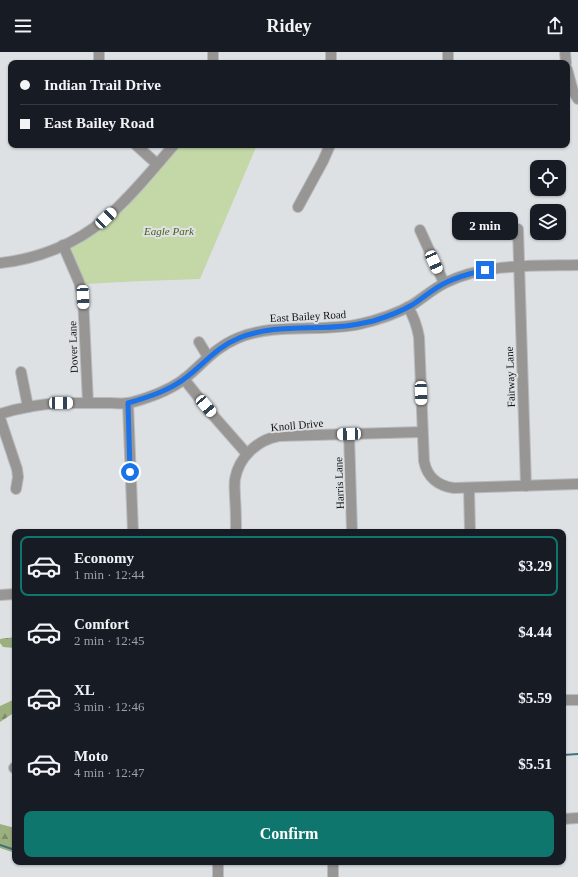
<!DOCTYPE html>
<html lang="en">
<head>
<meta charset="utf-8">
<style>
	body { margin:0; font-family:"Times New Roman",serif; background:#242831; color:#f1f3f6; height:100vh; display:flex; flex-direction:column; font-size:15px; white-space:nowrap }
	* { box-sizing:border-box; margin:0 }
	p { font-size:13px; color:#9ea1a6 }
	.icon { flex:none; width:22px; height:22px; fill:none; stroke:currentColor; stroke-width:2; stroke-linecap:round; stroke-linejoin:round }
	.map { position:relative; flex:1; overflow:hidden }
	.panel { position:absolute; left:12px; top:477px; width:554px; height:336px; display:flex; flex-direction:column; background:#171b24; border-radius:8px; box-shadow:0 1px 3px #0004 }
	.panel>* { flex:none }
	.guide { position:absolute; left:8px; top:8px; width:562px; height:88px; border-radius:8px; box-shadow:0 1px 3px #0004; display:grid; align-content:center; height:88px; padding:0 12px; background:#171b24 }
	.controls { position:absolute; left:530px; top:108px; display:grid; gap:8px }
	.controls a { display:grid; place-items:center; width:36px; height:36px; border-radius:8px; background:#171b24; box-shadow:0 1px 3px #0004; font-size:20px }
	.end { position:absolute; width:18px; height:18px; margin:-9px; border:5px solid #1a73e8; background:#fff; box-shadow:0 0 0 2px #fff }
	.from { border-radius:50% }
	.bubble { position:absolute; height:28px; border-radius:8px; background:#171b24; box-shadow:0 1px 3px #0004; font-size:13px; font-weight:600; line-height:28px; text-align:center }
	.car { position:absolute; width:12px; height:24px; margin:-12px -6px; border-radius:5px; box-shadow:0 0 3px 1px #0007; background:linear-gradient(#fff 24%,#345 0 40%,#fff 0 76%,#345 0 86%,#fff 0) }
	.guide b { display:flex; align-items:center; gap:14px; height:38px; font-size:15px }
	.guide b+b { border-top:1px solid #363941 }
	.guide i { width:10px; height:10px; background:#f1f3f6 }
	ul { padding:7px 0 0; list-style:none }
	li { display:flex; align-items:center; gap:12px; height:60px; margin:0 8px 6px; padding:0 4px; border:2px solid transparent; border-radius:8px }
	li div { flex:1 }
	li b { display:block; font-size:15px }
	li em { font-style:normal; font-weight:600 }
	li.on { border-color:#0f766e }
	li>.icon { width:36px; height:36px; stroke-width:1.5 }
	.button { display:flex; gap:8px; margin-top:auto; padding:8px 12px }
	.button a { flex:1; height:46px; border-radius:8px; background:#0f766e; color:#fff; font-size:16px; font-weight:600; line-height:46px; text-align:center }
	header { display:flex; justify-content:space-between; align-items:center; height:52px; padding:0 12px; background:#171b24; font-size:18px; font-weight:600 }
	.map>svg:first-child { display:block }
</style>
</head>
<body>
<header><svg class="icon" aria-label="menu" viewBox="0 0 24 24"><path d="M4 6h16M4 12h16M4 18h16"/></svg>Ridey<svg class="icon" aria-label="share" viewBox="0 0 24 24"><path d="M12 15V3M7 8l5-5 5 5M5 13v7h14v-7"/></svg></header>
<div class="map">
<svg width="578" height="825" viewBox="0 0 578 825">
	<defs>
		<pattern id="forest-firs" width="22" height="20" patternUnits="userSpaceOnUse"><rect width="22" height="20" fill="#9baf7f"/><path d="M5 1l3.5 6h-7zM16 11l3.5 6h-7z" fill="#7d8d67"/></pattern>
	</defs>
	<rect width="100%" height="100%" fill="#dee1e4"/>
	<!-- forest -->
	<g fill="url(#forest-firs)">
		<path d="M15,585V596L3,595L0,591V587Z"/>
		<path d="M15,647V660L0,670V654Z"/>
		<path d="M0,772L15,776V801L0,796Z"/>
	</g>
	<!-- park -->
	<path fill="#c3d7a7" d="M180,93H257L200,227L142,229L85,232L70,197L102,177L125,157Z"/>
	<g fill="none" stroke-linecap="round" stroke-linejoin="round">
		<!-- stream -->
		<g stroke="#42727a" stroke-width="2">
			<path d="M563,703L578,702"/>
			<path d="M0,793L15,798"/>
		</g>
		<defs>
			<g id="minor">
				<path d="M99,0V11"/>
				<path d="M213,0V11"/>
				<path d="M331,0V11"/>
				<path d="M448,0V11"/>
				<path d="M565,0L566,11"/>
				<path d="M567,17L573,39L578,47"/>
				<path d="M136,93L157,112"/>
				<path d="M298,155L323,109L330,93"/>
				<path d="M518,177L526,434"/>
				<path d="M420,178L444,231"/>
				<path d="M63,193L79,230L83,245L88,351"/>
				<path d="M0,211C38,207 76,192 105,167C131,145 152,118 174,93"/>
				<path d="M408,255C414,265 417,274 419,285L424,409C427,425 438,434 454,436L578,432"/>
				<path d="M199,290L208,305"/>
				<path d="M21,320L28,355"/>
				<path d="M184,327L211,361L247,402"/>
				<path d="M128,351L133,480"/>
				<path d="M0,362C19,356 40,352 61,351C77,351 93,351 110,351C116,351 122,352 128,351C134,350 140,348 146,346C161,341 177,334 189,323C205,309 218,294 238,286C277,270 320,281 360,272C378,268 396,262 412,253C423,246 433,237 445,231C484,211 536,214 578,213"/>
				<path d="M0,366L17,417L18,425L16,437"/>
				<path d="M349,382L352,480"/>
				<path d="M469,436L470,480"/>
				<path d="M236,480C236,469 236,457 235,446C235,440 234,433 235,427C239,405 257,388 279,384L422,380"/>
				<path d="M0,543L15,542"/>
				<path d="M563,648H578"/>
				<path d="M14,716L15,715"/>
				<path d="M563,767L578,766"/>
				<path d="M218,810V825"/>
				<path d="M333,810V825"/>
			</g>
		</defs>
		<!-- minor casing -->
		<use href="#minor" stroke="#b9bbbe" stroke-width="12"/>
		<!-- minor -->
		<use href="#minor" stroke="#979695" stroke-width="10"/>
	</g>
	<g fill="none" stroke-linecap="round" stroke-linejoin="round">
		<!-- route -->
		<path stroke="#1a73e8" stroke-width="5" d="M130,420L128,351C149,345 171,338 188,324C206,310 217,295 239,286C273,272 311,278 346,274C355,273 364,271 373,269C386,265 400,260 412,253C423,246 433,237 445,231C457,225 472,221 485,218"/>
	</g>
	<g text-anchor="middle" stroke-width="4" stroke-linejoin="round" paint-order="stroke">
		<!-- park labels -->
		<g font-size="11" font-style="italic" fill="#486017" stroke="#dee1e4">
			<text x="169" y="183">Eagle Park</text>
		</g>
		<!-- street labels -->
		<g font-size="11" fill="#0f1011" stroke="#dee1e4">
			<text transform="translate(308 264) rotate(-3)" y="4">East Bailey Road</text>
			<text transform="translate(73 295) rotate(-92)" y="4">Dover Lane</text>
			<text transform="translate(510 325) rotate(-92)" y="4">Fairway Lane</text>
			<text transform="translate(297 373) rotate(-5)" y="4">Knoll Drive</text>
			<text transform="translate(339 431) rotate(-92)" y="4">Harris Lane</text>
		</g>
	</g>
</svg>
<div class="controls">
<a><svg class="icon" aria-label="locate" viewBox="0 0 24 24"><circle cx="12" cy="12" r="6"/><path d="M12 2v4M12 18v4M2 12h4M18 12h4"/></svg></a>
<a><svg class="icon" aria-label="layers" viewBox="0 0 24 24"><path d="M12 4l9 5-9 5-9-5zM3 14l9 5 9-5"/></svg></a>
</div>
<i class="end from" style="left:130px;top:420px"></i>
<i class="end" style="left:485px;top:218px"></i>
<div class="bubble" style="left:452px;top:160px;width:66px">2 min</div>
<i class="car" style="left:106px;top:166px;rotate:46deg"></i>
<i class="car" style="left:434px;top:210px;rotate:156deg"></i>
<i class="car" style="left:83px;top:245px;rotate:177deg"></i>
<i class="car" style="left:421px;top:341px;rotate:178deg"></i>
<i class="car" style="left:61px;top:351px;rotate:90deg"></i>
<i class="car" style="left:206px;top:354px;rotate:140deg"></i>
<i class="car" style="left:349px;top:382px;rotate:268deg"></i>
<div class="guide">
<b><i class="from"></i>Indian Trail Drive</b>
<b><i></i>East Bailey Road</b>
</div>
<section class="panel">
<ul>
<li class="on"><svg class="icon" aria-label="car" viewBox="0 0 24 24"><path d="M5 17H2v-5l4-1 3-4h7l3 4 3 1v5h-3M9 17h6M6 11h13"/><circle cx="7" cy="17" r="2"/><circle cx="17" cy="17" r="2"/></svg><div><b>Economy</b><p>1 min · 12:44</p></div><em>$3.29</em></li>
<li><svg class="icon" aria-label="car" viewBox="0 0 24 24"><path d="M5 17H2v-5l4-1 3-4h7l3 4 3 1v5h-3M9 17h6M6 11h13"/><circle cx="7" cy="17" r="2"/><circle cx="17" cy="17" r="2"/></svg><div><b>Comfort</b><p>2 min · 12:45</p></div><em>$4.44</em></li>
<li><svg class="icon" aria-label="car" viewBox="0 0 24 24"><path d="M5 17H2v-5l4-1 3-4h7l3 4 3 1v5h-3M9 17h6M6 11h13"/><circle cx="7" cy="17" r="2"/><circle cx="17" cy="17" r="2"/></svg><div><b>XL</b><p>3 min · 12:46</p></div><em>$5.59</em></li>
<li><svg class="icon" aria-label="car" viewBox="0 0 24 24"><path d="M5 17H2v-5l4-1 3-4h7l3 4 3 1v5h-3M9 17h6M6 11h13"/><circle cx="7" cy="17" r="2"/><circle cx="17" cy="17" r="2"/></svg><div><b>Moto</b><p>4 min · 12:47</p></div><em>$5.51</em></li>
</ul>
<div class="button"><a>Confirm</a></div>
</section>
</div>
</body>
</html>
